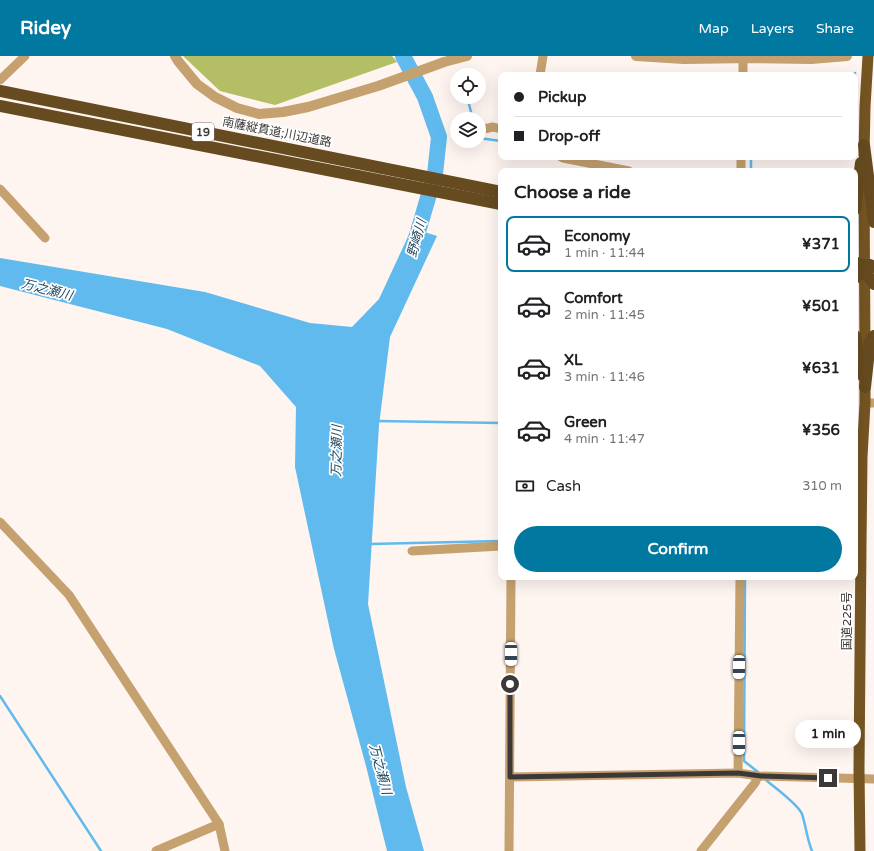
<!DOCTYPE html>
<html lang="en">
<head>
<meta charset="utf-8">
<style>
	body { margin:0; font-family:"Varela Round","Noto Sans JP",sans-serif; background:#f2f2f2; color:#202124; height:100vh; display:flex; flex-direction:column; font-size:15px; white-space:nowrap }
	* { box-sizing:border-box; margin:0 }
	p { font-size:13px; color:#757577 }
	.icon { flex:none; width:22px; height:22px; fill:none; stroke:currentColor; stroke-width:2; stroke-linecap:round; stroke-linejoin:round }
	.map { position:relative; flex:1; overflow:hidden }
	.side { position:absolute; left:498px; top:112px; width:360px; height:412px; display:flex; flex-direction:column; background:#fff; border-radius:8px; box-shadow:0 4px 16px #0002 }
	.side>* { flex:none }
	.hud { position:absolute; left:498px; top:16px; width:360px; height:88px; border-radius:8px; box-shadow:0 4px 16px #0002; display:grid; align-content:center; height:88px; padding:0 16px; background:#fff }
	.tools { position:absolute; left:450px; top:12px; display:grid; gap:8px }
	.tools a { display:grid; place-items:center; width:36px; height:36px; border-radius:50%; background:#fff; box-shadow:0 4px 16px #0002; font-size:20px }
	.end { position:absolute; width:18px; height:18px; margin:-9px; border:5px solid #3c3837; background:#fff; box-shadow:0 0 0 2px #fff }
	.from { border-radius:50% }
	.bubble { position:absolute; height:28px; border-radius:14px; background:#fff; box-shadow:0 4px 16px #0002; font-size:13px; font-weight:800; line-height:28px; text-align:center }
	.car { position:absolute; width:12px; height:24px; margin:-12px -6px; border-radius:5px; box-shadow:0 0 3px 1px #0007; background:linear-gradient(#fff 24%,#345 0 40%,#fff 0 76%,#345 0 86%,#fff 0) }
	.hud b { display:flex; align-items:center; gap:14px; height:38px; font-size:15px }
	.hud b+b { border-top:1px solid #e0e0e0 }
	.hud i { width:10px; height:10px; background:#202124 }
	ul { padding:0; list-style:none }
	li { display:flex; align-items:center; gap:12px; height:56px; margin:0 8px 6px; padding:0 8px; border:2px solid transparent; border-radius:8px }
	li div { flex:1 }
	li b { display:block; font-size:15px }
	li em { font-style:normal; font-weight:800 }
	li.active { border-color:#0078a0 }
	li>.icon { width:36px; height:36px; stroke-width:1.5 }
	h2 { padding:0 16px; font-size:18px; line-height:48px }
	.pay { display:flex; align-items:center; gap:10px; height:44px; padding:0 16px; font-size:15px }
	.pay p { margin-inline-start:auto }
	.cta { display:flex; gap:8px; margin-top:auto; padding:8px 16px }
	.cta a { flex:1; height:46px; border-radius:24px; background:#0078a0; color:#fff; font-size:16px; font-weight:800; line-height:46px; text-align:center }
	header { display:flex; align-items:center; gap:24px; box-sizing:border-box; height:56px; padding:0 20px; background:#0078a0; color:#fff }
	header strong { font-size:19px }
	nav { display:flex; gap:22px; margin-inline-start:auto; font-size:14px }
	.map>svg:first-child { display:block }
</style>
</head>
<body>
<header>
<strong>Ridey</strong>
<nav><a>Map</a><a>Layers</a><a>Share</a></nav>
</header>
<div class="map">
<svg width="874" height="795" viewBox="0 0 874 795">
	<rect width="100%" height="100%" fill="#fef4f0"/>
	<!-- forest -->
	<path fill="#b3be65" d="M183,0H392L397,6L275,49L220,35Z"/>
	<!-- water -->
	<path fill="#60baee" d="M412,172L437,180L390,281L379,369L368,548L406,731L424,795H387L366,710L334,593L295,411L296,351L260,310L167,273L0,230V202L205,236L310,267L352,271L379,243Z"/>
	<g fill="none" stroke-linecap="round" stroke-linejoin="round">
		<!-- stream -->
		<g stroke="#60baee" stroke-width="2.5">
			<path d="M855,19V17"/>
			<path d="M467,41L473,63"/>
			<path d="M479,81V82L501,85"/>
			<path d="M751,101V115"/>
			<path d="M377,365L501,367"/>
			<path d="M370,488L501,485"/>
			<path d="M745,521L744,705L758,716"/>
			<path d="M0,640L101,795"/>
			<path d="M766,724C775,732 798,748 802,758C806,770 807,783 812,795"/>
		</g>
		<!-- river -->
		<path stroke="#60baee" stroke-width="16" d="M403,0L425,41L439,81L435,118L412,196"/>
		<!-- minor -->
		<g stroke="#c4a16f" stroke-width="9">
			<path d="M540,19L543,0"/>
			<path d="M743,19V0"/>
			<path d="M0,24L25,0"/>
			<path d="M479,74L493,71L501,73"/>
			<path d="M561,101L563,102L629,115"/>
			<path d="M741,115V101"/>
			<path d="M0,133L45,182"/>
			<path d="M865,347H874"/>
			<path d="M0,466L69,539L219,768L225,795"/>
			<path d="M412,495L501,490"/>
			<path d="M738,717L740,521"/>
			<path d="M510,721L738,717L758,720L874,723"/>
			<path d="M156,795L219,768"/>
			<path d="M509,795L511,521"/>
			<path d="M701,795L755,727L758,720"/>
		</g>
		<!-- tertiary -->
		<g stroke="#c4a16f" stroke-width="10">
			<path d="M175,0L178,5L197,28L215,41L237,52L259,58L283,56L308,51L378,30L436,9L444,6L467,0"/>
			<path d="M636,0L684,3L754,2L811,3L847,0"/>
		</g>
		<!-- trunk -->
		<g stroke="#755522" stroke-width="11">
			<path d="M864,99L865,51L868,0"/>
			<path d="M864,120L865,299"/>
			<path d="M860,795L859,713L861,490L862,401L865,347V322"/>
		</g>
		<!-- motorway -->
		<g stroke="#664b20" stroke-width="12">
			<path d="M0,35L501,136"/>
			<path d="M0,50L501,148"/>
			<path d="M864,89L874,166"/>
			<path d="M855,153L861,107"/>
			<path d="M855,206L864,214L874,228"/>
			<path d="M855,222L870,209"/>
			<path d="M855,280L863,320"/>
			<path d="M865,331L870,286L874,280"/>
		</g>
		<!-- motorway-bridge -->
		<path stroke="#664b20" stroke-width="12" d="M855,207L874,211"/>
	</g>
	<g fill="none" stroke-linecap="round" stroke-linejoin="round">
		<!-- route -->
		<path stroke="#3c3837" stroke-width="5" d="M510,628V721L738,717L761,720L828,722"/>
	</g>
	<g text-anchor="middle" stroke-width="3.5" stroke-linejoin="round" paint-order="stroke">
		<!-- shield labels -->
		<rect fill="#fff" stroke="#767473" stroke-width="1" x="192" y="67" width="22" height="18" rx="3"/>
		<g font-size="11" font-weight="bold" fill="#3c3837">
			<text x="203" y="80">19</text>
		</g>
		<!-- street labels -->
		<g font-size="12" fill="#3c3837" stroke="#fff">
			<text transform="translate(277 76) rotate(11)" y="4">南薩縦貫道;川辺道路</text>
			<text transform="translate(847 565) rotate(-90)" y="4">国道225号</text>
		</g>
		<!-- water labels -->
		<g font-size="13" font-style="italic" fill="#22495f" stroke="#fff">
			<text transform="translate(416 182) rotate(-74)" y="5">野崎川</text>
			<text transform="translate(47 233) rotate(14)" y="5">万之瀬川</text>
			<text transform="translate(336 395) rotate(-89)" y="5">万之瀬川</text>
			<text transform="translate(381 713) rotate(75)" y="5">万之瀬川</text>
		</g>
	</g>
</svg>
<div class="tools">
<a><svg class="icon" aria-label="locate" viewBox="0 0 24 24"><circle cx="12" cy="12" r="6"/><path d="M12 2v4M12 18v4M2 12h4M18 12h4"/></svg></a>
<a><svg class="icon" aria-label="layers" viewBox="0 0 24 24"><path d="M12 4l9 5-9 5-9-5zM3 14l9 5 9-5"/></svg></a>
</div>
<i class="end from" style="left:510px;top:628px"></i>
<i class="end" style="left:828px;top:722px"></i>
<div class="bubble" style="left:795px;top:664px;width:66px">1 min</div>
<i class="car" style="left:511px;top:598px;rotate:180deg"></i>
<i class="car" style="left:739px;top:611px;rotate:181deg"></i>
<i class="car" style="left:739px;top:687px;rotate:180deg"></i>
<div class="hud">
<b><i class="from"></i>Pickup</b>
<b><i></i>Drop-off</b>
</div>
<section class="side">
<h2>Choose a ride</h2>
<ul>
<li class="active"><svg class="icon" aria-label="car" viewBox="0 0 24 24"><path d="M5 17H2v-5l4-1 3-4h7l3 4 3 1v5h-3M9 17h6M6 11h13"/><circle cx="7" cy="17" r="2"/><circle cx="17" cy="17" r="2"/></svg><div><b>Economy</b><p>1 min · 11:44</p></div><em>¥371</em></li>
<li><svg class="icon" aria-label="car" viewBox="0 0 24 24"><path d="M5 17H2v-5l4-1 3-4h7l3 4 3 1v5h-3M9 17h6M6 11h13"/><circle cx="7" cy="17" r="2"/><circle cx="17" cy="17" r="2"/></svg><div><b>Comfort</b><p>2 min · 11:45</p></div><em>¥501</em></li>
<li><svg class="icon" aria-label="car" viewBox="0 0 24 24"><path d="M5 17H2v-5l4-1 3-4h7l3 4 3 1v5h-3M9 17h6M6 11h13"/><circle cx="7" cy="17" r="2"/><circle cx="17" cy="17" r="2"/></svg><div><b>XL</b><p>3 min · 11:46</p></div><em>¥631</em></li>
<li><svg class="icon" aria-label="car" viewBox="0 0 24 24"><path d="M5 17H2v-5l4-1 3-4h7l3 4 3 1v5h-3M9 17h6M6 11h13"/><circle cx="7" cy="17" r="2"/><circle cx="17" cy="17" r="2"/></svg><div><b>Green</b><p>4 min · 11:47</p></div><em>¥356</em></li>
</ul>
<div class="pay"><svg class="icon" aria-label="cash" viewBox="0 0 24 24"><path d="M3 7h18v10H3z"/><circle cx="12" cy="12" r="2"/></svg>Cash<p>310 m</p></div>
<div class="cta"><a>Confirm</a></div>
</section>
</div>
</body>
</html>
